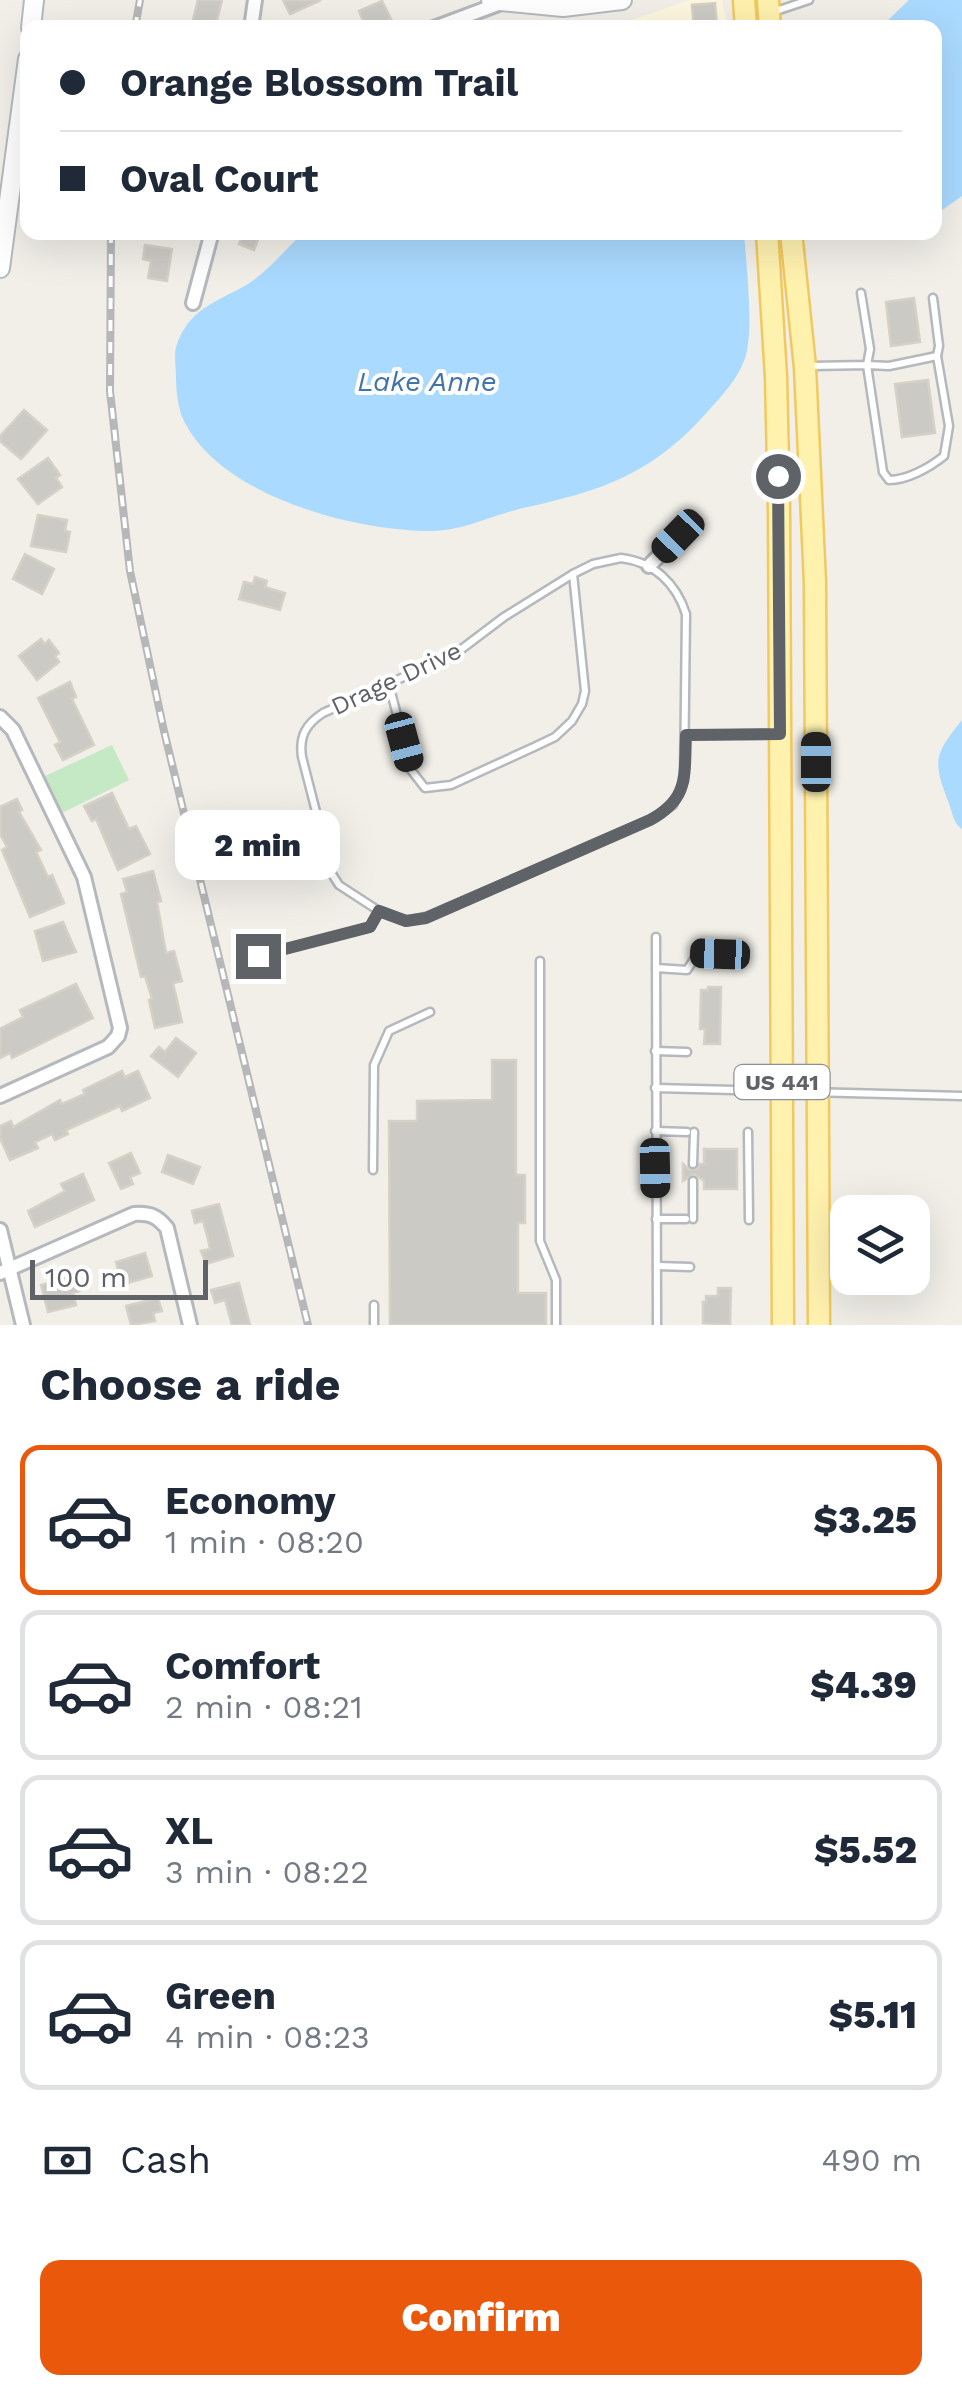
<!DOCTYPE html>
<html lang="en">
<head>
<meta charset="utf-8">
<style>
	body { margin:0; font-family:"Work Sans",sans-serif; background:#f6f6f7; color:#1f2937; height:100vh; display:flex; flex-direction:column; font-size:38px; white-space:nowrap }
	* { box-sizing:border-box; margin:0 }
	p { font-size:32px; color:#747a83 }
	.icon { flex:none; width:55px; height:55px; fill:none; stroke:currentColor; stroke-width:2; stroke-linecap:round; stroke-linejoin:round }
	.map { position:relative; height:1325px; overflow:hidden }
	.side { display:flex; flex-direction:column; background:#fff; flex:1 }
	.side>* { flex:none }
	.banner { position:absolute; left:20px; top:20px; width:922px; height:220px; border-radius:20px; box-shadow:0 10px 40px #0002; display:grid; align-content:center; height:220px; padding:0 40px; background:#fff }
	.fabs { position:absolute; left:830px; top:1195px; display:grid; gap:20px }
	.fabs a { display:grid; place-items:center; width:100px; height:100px; border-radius:20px; background:#fff; box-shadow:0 10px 40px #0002; font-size:50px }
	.scale { position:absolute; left:30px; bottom:25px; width:178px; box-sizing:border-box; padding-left:10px; border:5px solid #5f6368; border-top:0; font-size:28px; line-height:35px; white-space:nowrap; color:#5f6368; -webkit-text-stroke:8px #fff; paint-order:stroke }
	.end { position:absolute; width:45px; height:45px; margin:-22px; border:12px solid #5f6368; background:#fff; box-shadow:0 0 0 5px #fff }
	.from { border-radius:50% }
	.bubble { position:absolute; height:70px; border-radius:20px; background:#fff; box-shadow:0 10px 40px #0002; font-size:32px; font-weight:800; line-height:70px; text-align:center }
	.car { position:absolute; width:30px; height:60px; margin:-30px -15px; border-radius:12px; box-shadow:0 0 8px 2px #0007; background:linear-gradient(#222 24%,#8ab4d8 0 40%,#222 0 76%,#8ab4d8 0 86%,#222 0) }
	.banner b { display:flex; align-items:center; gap:35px; height:95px; font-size:38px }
	.banner b+b { border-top:2px solid #e0e1e3 }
	.banner i { width:25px; height:25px; background:#1f2937 }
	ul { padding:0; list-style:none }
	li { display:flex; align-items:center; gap:30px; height:150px; margin:0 20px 15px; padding:0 20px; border:5px solid #e0e1e3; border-radius:20px }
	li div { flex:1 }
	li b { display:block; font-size:38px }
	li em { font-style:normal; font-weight:800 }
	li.current { border-color:#ea580c }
	li>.icon { width:90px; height:90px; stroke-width:1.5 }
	h2 { padding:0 40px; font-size:45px; line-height:120px }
	.pay { display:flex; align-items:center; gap:25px; height:110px; padding:0 40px; font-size:38px }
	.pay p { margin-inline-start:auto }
	.action { display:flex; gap:20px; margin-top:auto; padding:20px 40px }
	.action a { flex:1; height:115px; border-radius:20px; background:#ea580c; color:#fff; font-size:40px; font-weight:800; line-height:115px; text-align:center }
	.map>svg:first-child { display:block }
</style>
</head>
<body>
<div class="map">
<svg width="962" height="1325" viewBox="0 0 962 1325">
	<rect width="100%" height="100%" fill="#f1efe8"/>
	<!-- commercial -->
	<path fill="#fef7e0" d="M690,0H722L728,27L623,28V23Z"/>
	<!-- green -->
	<path fill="#c5e8c5" d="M112,745L129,780L62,813L45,776Z"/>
	<!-- water -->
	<g fill="#aadaff">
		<path d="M909,0H962V196L935,215V28L881,27Z"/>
		<path d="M304,232L744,233C746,263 755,335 744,361C737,379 722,396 709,410C651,476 601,491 519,509C490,516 461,531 431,531C353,531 221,496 184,421C178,409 176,390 176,377C176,368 174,355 176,347C189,307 218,302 248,284C268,271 286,249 304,232Z"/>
		<path d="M962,720V829C952,822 953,812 948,801C932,760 935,754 962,720Z"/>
	</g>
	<!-- building -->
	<g fill="#cccac5" stroke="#d6d1c6" stroke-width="2.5">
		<path d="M198,0H222L215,28H191Z"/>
		<path d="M283,0H321L290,14Z"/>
		<path d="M382,1L391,19L366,28L359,11Z"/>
		<path d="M715,3L717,27L694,28L692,5Z"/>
		<path d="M244,232H261L254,250L239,244Z"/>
		<path d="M145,245L172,249L167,281L148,278L151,261L143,259Z"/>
		<path d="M914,298L920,342L891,346L886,302Z"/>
		<path d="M928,380L935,433L902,437L895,384Z"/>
		<path d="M24,410L47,430L21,459L0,441V436Z"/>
		<path d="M48,458L60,475L56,478L62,487L38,504L18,479Z"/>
		<path d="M38,515L67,520L65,531L70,532L66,552L31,546Z"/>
		<path d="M25,554L54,569L42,594L13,579Z"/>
		<path d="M255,577L267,581L265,587L285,593L280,610L239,599L244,582L253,584Z"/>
		<path d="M41,639L45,644L49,640L59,653L55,656L59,662L37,680L19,656Z"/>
		<path d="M70,682L76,697L72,699L94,745L63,760L55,745L60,742L38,698Z"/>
		<path d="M112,793L129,829L136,826L150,854L118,870L96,819L92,821L84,806Z"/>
		<path d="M17,799L22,810L19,812L41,850L36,852L48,877L52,875L64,903L30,917L2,850L7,847L0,834V807Z"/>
		<path d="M153,871L161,901L157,902L166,953L174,951L182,981L173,983L182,1022L155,1028L149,1000L152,999L145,976L141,977L121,894L127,892L123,879Z"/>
		<path d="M63,922L76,952L43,961L35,931Z"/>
		<path d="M76,984L93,1018L12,1058L10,1053L0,1058V1029L23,1017L20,1010Z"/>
		<path d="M708,987H721L720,1044H704L705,1029H700L701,990H708Z"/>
		<path d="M176,1038L196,1053L178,1077L151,1056L159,1047L165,1052Z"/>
		<path d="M492,1060H516V1175H525V1223H518V1293H546V1325H390L389,1121H417V1101L492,1100Z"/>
		<path d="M122,1071L125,1077L138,1071L150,1098L122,1111L120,1106L66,1130L68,1134L55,1140L52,1134L35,1142L38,1148L10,1160L0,1138V1126L11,1121L13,1127L60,1100L62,1104L85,1094L83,1090Z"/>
		<path d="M704,1149H737V1189H704V1181L694,1174L683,1181V1164L690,1170L697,1169L700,1164H704Z"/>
		<path d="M131,1153L140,1173L130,1177L133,1184L121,1189L109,1163Z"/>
		<path d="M168,1155L200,1167L193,1184L162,1172Z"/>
		<path d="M83,1174L94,1200L35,1227L28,1211L65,1191L61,1184Z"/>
		<path d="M219,1204L233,1256L206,1264L201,1251L210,1249L208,1239L203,1221L195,1223L192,1211Z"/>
		<path d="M145,1253L152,1276L122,1285L116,1262Z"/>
		<path d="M76,1275L80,1291L73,1293L76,1305L48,1312L41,1285Z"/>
		<path d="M239,1283L250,1325H232L225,1300L215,1303L211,1290Z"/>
		<path d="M718,1288H731L730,1325L703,1323V1302H706V1296H718Z"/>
		<path d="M158,1298L162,1311L153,1313L155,1321L131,1325L126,1306Z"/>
	</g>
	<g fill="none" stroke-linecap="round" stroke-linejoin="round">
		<defs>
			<g id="lane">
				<path d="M773,12L809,0"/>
				<path d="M933,298L939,346L937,356"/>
				<path d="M811,366L867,365L883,472L889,480C907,480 929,468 944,456L949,426L937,356L889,366L867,365L870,349L861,293"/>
				<path d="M621,558C654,562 676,583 686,614L684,781L673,805L650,820L426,917L406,921L379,911L339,885L332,874L302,757C299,736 306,724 323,713L455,654L504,617L573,574L593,564Z"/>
				<path d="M389,684L411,770L425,788L451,785L534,747L555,737L572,721L582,704L585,691L573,574"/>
				<path d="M687,735L774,734"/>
				<path d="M656,937L657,1325"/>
				<path d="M258,956L370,927L379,911"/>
				<path d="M540,961V1241L556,1280V1325"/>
				<path d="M656,968L687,970L698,953L743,955"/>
				<path d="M655,1051L687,1052"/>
				<path d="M655,1088L962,1096"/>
				<path d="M655,1131L687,1132"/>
				<path d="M748,1132L749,1220"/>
				<path d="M693,1164L694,1132"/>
				<path d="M373,1170L374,1065L389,1031L430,1012"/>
				<path d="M693,1181V1219"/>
				<path d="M656,1219H686"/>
				<path d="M657,1266L690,1267"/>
				<path d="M374,1305V1325"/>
			</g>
			<g id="street">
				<path d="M251,28L255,0"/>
				<path d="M434,28L501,3"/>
				<path d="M193,303L212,232"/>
				<path d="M649,566L678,536"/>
				<path d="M0,717L13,730L84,877L120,1028L118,1036L108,1047L0,1096"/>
				<path d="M0,1230L23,1325"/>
				<path d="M0,1273L134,1214C150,1213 157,1216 167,1228L190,1325"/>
			</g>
			<g id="secondary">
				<path d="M491,0L563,7L622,0"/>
				<path d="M31,28L34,0"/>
				<path d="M0,268L28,59"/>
			</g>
			<g id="primary">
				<path d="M744,0L746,28"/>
				<path d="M768,0L770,28"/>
				<path d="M767,232L776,377L779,509L783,1325"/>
				<path d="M791,232L805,367L815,583L819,1325"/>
			</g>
		</defs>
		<!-- lane casing -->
		<use href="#lane" stroke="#b5b8bc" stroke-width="11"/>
		<!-- street casing -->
		<use href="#street" stroke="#b5b8bc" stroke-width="18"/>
		<!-- secondary casing -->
		<use href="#secondary" stroke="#b6babf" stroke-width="22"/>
		<!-- primary casing -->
		<use href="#primary" stroke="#f2c960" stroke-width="25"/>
		<!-- lane -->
		<use href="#lane" stroke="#fff" stroke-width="6"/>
		<!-- street -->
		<use href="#street" stroke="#fff" stroke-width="12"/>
		<!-- secondary -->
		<use href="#secondary" stroke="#fff" stroke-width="18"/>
		<!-- primary -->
		<use href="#primary" stroke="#fff2af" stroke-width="20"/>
		<defs>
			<g id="rail">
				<path d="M135,28L140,0"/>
				<path d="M111,232L110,391L130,571L164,731L308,1325"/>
			</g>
		</defs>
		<!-- rail casing -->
		<use href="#rail" stroke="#b6b7b8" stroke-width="8"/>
		<!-- rail -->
		<use href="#rail" stroke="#fff" stroke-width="4" stroke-dasharray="11" stroke-linecap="butt"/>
	</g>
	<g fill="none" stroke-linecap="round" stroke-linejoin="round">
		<!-- route -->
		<path stroke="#5f6368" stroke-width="12" d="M258,956L370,927L379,911L406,921L426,918L650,820C690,798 684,776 686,735L780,734L778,476"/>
	</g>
	<g text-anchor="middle" stroke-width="8" stroke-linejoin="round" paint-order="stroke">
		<!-- shield labels -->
		<rect fill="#fff" stroke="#8f9295" stroke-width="2.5" x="734.5" y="1065" width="95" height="34" rx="8"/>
		<g font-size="22" font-weight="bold" fill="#5f6368">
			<text x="782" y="1090">US 441</text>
		</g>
		<!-- street labels -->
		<g font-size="25" fill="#5f6368" stroke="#fff">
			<text transform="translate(396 678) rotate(-25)" y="9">Drage Drive</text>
		</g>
		<!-- water labels -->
		<g font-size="28" font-style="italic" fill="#4174aa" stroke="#fff">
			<text x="427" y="391">Lake Anne</text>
		</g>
	</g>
</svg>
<div class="fabs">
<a><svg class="icon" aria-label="layers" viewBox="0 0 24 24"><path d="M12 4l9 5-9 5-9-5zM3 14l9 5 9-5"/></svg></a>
</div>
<div class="scale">100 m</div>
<i class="end from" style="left:778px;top:476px"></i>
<i class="end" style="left:258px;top:956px"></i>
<div class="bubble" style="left:175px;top:810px;width:165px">2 min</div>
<i class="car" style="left:678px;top:536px;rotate:224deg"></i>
<i class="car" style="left:404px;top:742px;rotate:165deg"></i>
<i class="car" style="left:816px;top:762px;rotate:0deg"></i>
<i class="car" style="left:720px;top:954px;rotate:272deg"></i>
<i class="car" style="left:655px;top:1168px;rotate:179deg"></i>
<div class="banner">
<b><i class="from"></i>Orange Blossom Trail</b>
<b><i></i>Oval Court</b>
</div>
</div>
<section class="side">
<h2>Choose a ride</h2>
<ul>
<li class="current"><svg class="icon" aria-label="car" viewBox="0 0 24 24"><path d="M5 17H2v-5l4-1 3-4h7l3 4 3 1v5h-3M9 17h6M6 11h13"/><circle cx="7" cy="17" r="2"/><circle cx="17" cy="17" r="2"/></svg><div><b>Economy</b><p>1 min · 08:20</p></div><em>$3.25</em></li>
<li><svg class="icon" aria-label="car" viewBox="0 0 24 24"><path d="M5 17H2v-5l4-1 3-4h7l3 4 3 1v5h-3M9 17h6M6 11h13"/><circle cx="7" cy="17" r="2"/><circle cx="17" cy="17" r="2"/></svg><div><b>Comfort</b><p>2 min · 08:21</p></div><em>$4.39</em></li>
<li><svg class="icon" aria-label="car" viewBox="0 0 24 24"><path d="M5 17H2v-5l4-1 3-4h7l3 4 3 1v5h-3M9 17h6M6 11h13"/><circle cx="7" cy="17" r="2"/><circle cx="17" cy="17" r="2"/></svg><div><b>XL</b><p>3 min · 08:22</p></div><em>$5.52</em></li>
<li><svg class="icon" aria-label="car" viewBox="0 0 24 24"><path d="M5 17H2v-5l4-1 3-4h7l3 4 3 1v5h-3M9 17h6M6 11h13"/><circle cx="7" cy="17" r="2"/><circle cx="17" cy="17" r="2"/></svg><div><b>Green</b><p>4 min · 08:23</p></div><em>$5.11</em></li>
</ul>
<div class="pay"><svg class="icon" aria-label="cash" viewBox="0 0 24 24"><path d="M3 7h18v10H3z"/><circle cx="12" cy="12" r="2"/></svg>Cash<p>490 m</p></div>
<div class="action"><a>Confirm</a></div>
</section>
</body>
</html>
